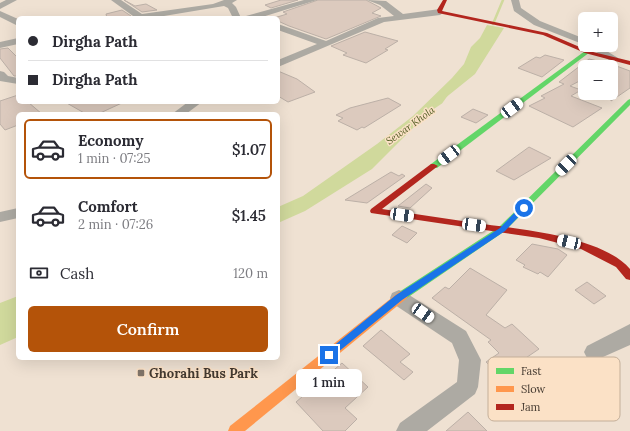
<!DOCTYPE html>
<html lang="en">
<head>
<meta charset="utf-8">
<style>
	body { margin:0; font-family:Lora,serif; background:#f2f2f3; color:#2b2b33; height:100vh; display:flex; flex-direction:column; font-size:15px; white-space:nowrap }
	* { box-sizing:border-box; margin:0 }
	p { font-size:13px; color:#7c7c81 }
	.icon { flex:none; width:22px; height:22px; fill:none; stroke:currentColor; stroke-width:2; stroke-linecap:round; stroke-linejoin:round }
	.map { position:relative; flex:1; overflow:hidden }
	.details { position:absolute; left:16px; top:112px; width:264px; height:248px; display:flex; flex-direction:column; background:#fff; border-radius:6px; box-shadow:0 4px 16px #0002 }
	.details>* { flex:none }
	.hud { position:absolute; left:16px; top:16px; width:264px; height:88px; border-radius:6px; box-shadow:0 4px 16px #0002; display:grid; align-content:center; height:88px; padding:0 12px; background:#fff }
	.buttons { position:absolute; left:578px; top:12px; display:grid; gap:8px }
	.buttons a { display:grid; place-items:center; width:40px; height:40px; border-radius:6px; background:#fff; box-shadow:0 4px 16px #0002; font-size:20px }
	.end { position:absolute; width:18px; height:18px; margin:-9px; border:5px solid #1a73e8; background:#fff; box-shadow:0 0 0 2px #fff }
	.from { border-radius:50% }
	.bubble { position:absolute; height:28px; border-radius:6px; background:#fff; box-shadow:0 4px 16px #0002; font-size:13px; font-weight:600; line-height:28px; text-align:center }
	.car { position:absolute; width:12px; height:24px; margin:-12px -6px; border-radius:5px; box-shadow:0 0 3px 1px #0007; background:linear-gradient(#fff 24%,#345 0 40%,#fff 0 76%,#345 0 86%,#fff 0) }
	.hud b { display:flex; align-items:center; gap:14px; height:38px; font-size:15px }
	.hud b+b { border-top:1px solid #e1e1e2 }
	.hud i { width:10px; height:10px; background:#2b2b33 }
	ul { padding:7px 0 0; list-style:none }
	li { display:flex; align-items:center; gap:12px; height:60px; margin:0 8px 6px; padding:0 4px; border:2px solid transparent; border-radius:6px }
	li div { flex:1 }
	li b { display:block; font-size:15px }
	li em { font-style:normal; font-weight:600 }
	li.on { border-color:#b45309 }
	li>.icon { width:36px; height:36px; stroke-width:1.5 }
	.pay { display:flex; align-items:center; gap:10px; height:44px; padding:0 12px; font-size:15px }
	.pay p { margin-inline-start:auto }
	.primary-button { display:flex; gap:8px; margin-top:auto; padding:8px 12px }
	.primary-button a { flex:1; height:46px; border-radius:6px; background:#b45309; color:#fff; font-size:16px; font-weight:600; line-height:46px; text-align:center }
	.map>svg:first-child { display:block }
</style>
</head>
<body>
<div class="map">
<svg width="630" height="431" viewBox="0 0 630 431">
	<rect width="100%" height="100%" fill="#efe1d2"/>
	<!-- water -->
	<g fill="#d0d99c">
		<path d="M487,25L504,28L475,74L434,107L372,169L305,211L278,223V207L303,196L377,144L413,116L452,78L464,64L471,47L480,38Z"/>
		<path d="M18,296V337L0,345V303Z"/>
	</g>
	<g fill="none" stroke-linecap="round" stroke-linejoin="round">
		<!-- stream-far1 -->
		<path stroke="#d0d99c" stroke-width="2.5" d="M493,24L503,0"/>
		<!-- stream -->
		<path stroke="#d0d99c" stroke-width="3.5" d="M429,110L441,102L446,95"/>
	</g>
	<!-- building -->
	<g fill="#dccabe" stroke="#bcb0a7">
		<path d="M124,0L135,6L146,4L157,10L142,12Z"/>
		<path d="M281,0H298L271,8L265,5Z"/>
		<path d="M318,0H366L381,8L372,13L381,16L326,39L289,26L278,21V18H274L287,14L283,12Z"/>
		<path d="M122,10L131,16L130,18H107L106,14Z"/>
		<path d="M365,32L398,41L385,49L388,50L366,63L343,55L347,53L331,46Z"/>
		<path d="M8,48L18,58V76H14L0,58V49Z"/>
		<path d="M545,55L564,60L542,77L518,68L536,57L540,58Z"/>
		<path d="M589,59L611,64L605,67H585V78L570,86L581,90L571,96L602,108L573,127L529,106L545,98L541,96L564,84L559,82Z"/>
		<path d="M611,64L630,71V88L611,101Z"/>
		<path d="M278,71L297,79L315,92L288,102L278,96Z"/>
		<path d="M18,95V102H28L42,114H18V125L5,130L0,124V101Z"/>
		<path d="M388,98L401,105L364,128L362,127L357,130L338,121L343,118L336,115L350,108Z"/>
		<path d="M65,102H124L98,114H86Z"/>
		<path d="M473,109L488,115L476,123L461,117Z"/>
		<path d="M529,147L551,158L514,180L496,171Z"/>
		<path d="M391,172L399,176L402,174L405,176L367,203L345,200Z"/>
		<path d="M426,184L432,188L410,208L398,206Z"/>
		<path d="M402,226L417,233L407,243L392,235Z"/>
		<path d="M532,244L558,249L567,255L548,277L540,272L538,274L523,267L525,265L516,260Z"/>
		<path d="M470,268L507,290L486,315L505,328L512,324L539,349L511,368L526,384L516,392L486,362L499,353L488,342L491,340L432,298L445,287L449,289Z"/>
		<path d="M587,282L606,296L594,304L575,290Z"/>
		<path d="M381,330L410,354L400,362L413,372L404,380L363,346Z"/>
		<path d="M342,363L368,387L345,408L357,419L345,431H323L296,402Z"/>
		<path d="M468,412L487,431H446Z"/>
	</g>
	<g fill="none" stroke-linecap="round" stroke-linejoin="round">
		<!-- street -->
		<g fill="#adaaa3" fill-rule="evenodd">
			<path d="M6,0H17L0,9V3Z"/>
			<path d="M111,0H121L142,14L213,4L224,0H237L232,3L236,7L241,18H233L228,8L224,6L152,18H131L133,16Z"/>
			<path d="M304,0H317L259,18H245L246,16Z"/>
			<path d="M367,0L386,1L403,14L440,9L444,12L440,15L384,22L278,67V60L317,44L278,30V24L326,41L378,18L394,16L380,5Z"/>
			<path d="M511,0H519L521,8L540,21L585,39V45L534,25L514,11Z"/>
			<path d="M0,11L18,19V26L0,17Z"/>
			<path d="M18,38V44L0,48V42Z"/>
			<path d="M585,45H597L618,58L613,61L609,60Z"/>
			<path d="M0,71L4,72L8,76L18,78V84L0,81Z"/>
			<path d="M188,102H202L186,114H172Z"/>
			<path d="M18,208V218L0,222V212Z"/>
			<path d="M399,290L406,293L466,331L481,360L478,387L475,394L427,431H396L400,423L457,382L459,360L452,343L392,303L390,298L392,293Z"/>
			<path d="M630,324V345L594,361L587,358L584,352L587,346Z"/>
		</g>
		<!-- fast -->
		<g fill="#63d668" fill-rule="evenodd">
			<path d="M585,51L590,52L437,168H431L430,166L431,164Z"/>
			<path d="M630,99V105L505,231L407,298L403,299L399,298L398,295L399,292L499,227L628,100Z"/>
		</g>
		<!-- slow -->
		<path fill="#ff974d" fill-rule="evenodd" d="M403,291L407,292L408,295L407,298L245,431H228L230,426L399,292Z"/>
		<!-- jam -->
		<g fill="#b3261e" fill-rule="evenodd">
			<path d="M443,0H447L442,11L547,33L589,51L630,61V65L585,53L543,35L438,13L437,10Z"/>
			<path d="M431,164H434L438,166L382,209C413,214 444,218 476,223C517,229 602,236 630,269V280L626,279L616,267L581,249L539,238L371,213L370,211L371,209Z"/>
		</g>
	</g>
	<!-- route -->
	<path fill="#1a73e8" d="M521,206L527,208L505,231L402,300L332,357H326V352L396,295L500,228Z"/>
	<!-- markers -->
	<rect fill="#807469" stroke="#fbe1c6" stroke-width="1.5" x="137" y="369" width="8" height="8" rx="2"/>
	<g text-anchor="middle" stroke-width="3" stroke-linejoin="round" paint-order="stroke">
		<!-- far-water labels -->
		<g font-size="10" font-style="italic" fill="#525e24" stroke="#fbe1c6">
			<text transform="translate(410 125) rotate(-36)" y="4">Sewar Khola</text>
		</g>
		<!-- near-poi labels -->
		<g font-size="13" font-weight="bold" fill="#453a30" stroke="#fbe1c6" text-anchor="start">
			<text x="149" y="378">Ghorahi Bus Park</text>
		</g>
	</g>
	<!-- legend -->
	<rect x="488" y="357" width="132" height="64" rx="6" fill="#fbe1c6" stroke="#c4af99" stroke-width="1"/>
	<rect x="496" y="368" width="18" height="6" fill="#63d668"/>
	<rect x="496" y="386" width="18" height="6" fill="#ff974d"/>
	<rect x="496" y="404" width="18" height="6" fill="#b3261e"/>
	<g font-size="11" fill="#453a30">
		<text x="521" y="375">Fast</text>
		<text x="521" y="393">Slow</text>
		<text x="521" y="411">Jam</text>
	</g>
</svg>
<div class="buttons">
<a>+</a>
<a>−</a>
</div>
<i class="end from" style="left:524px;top:208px"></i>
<i class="end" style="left:329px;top:355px"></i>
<div class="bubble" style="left:296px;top:369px;width:66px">1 min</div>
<i class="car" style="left:512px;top:108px;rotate:53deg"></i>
<i class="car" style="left:449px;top:155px;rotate:233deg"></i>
<i class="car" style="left:566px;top:165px;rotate:225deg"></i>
<i class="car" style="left:402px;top:215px;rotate:98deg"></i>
<i class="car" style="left:474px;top:225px;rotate:98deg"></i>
<i class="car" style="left:569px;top:242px;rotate:283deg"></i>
<i class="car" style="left:423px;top:313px;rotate:124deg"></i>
<div class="hud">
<b><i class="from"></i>Dirgha Path</b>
<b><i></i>Dirgha Path</b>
</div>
<section class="details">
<ul>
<li class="on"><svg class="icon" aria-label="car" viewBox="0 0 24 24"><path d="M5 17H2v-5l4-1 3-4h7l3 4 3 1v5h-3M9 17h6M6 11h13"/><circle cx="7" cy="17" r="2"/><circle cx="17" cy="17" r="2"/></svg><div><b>Economy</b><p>1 min · 07:25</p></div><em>$1.07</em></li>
<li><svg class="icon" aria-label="car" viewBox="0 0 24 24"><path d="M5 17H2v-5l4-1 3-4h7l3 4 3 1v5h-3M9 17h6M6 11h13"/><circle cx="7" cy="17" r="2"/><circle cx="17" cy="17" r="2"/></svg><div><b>Comfort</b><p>2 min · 07:26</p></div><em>$1.45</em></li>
</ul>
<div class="pay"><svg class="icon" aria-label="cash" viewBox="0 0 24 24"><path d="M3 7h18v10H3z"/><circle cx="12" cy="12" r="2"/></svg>Cash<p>120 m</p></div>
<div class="primary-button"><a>Confirm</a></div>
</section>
</div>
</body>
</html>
